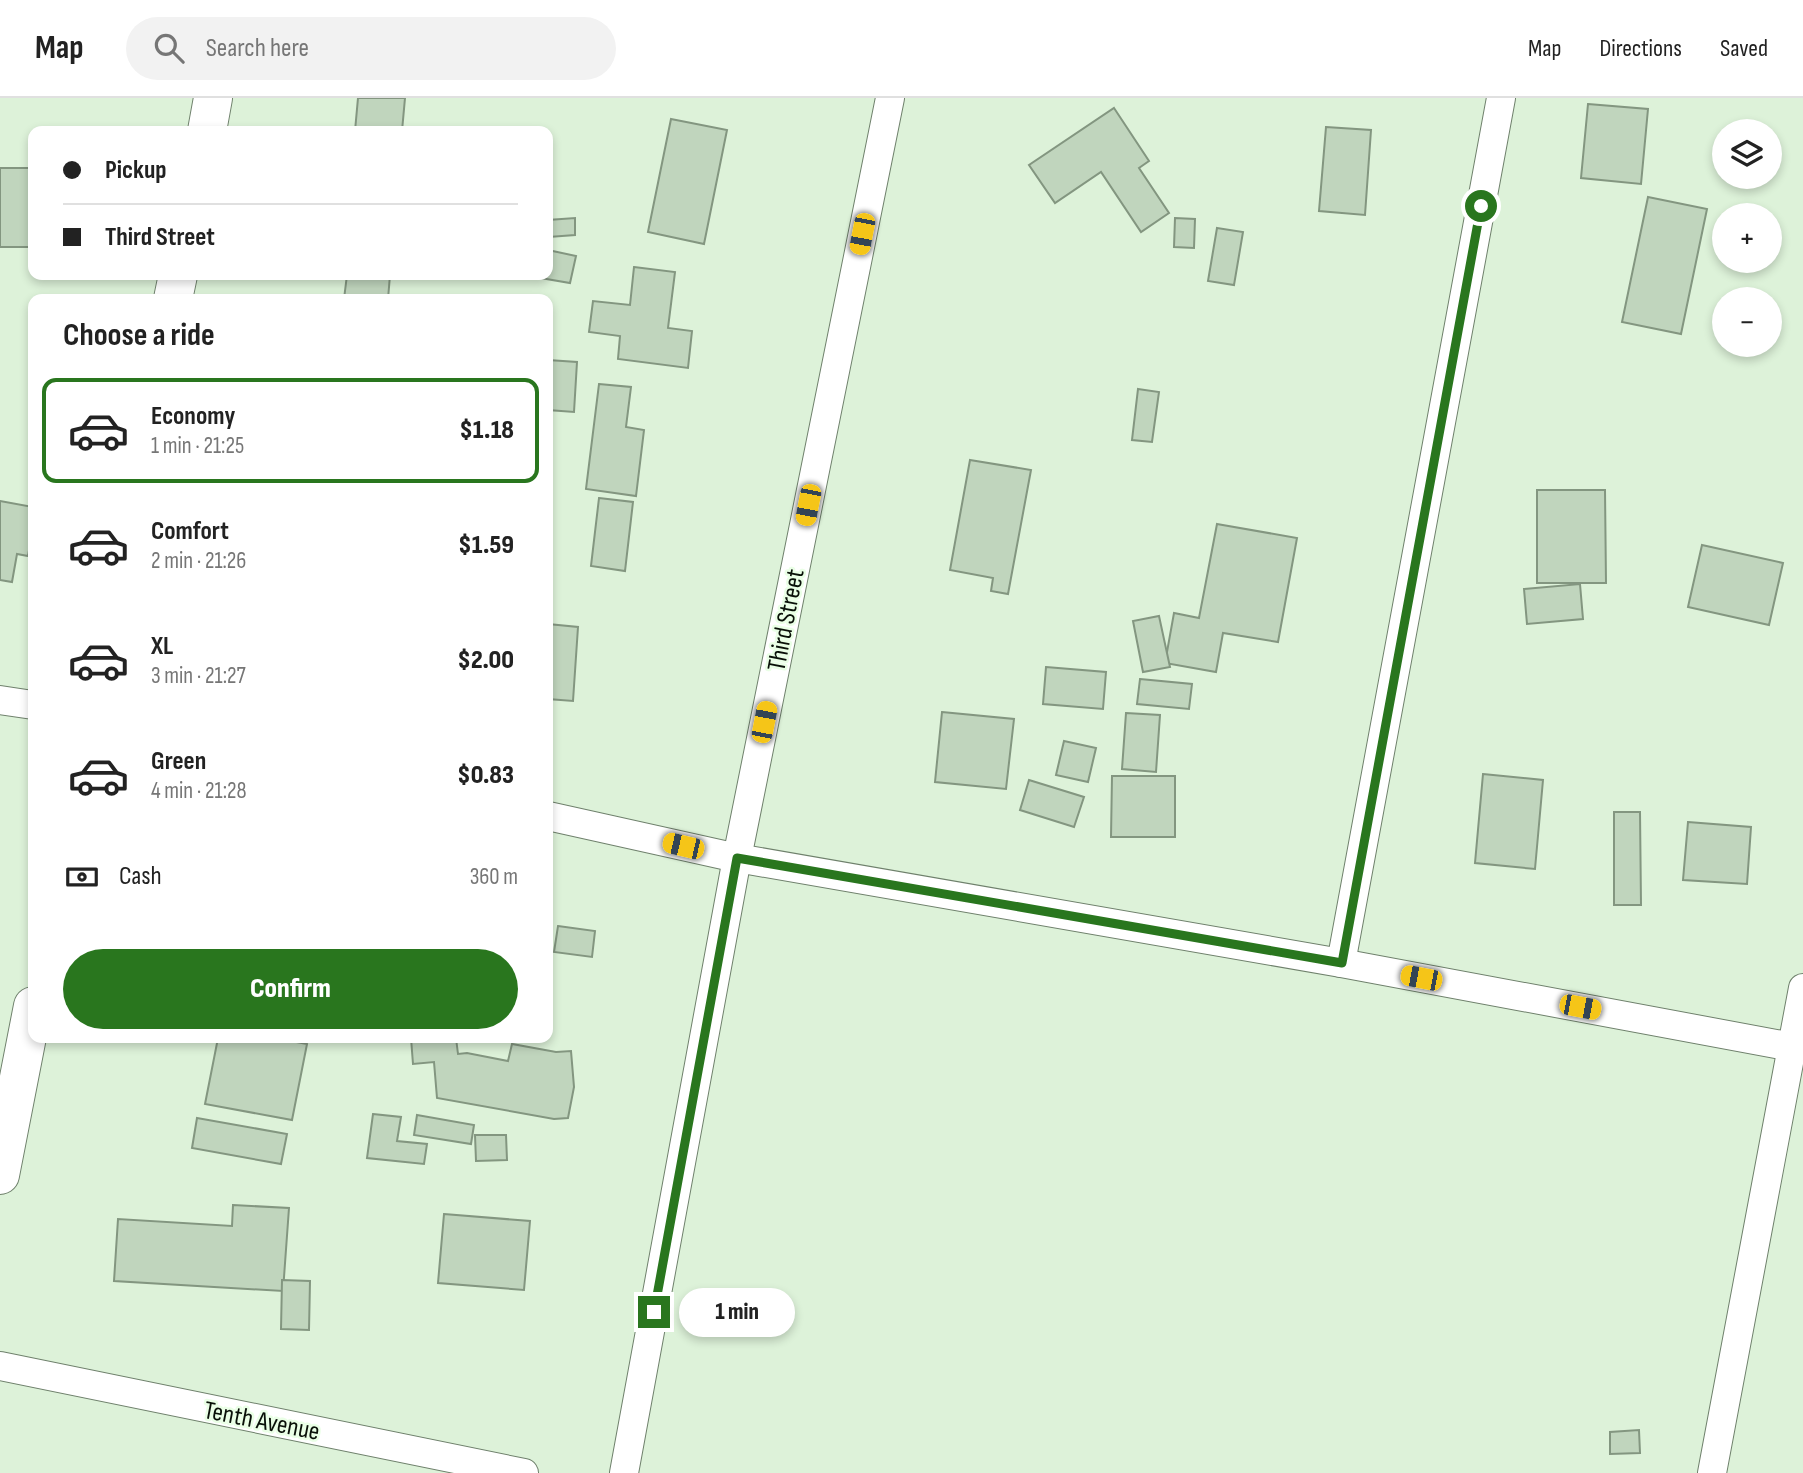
<!DOCTYPE html>
<html lang="en">
<head>
<meta charset="utf-8">
<style>
	body { margin:0; font-family:"Sofia Sans Condensed",sans-serif; background:#f2f2f2; color:#222; height:100vh; display:flex; flex-direction:column; font-size:26px; white-space:nowrap }
	* { box-sizing:border-box; margin:0 }
	p { font-size:23px; color:#767676 }
	.icon { flex:none; width:38px; height:38px; fill:none; stroke:currentColor; stroke-width:2; stroke-linecap:round; stroke-linejoin:round }
	.map { position:relative; flex:1; overflow:hidden }
	.drawer { position:absolute; left:28px; top:196px; width:525px; height:749px; display:flex; flex-direction:column; background:#fff; border-radius:14px; box-shadow:0 4px 10px #0003 }
	.drawer>* { flex:none }
	.top-card { position:absolute; left:28px; top:28px; width:525px; height:154px; border-radius:14px; box-shadow:0 4px 10px #0003; display:grid; align-content:center; height:154px; padding:0 35px; background:#fff }
	.buttons { position:absolute; left:1712px; top:21px; display:grid; gap:14px }
	.buttons a { display:grid; place-items:center; width:70px; height:70px; border-radius:50%; background:#fff; box-shadow:0 4px 10px #0003; font-size:35px }
	.end { position:absolute; width:32px; height:32px; margin:-16px; border:9px solid #29761e; background:#fff; box-shadow:0 0 0 4px #fff }
	.from { border-radius:50% }
	.bubble { position:absolute; height:49px; border-radius:24px; background:#fff; box-shadow:0 4px 10px #0003; font-size:23px; font-weight:800; line-height:49px; text-align:center }
	.car { position:absolute; width:21px; height:42px; margin:-21px -10px; border-radius:9px; box-shadow:0 0 5px 2px #0007; background:linear-gradient(#f5c518 24%,#345 0 40%,#f5c518 0 76%,#345 0 86%,#f5c518 0) }
	.top-card b { display:flex; align-items:center; gap:24px; height:66px; font-size:26px }
	.top-card b+b { border-top:2px solid #e0e0e0 }
	.top-card i { width:18px; height:18px; background:#222 }
	ul { padding:0; list-style:none }
	li { display:flex; align-items:center; gap:21px; height:105px; margin:0 14px 10px; padding:0 21px; border:4px solid transparent; border-radius:14px }
	li div { flex:1 }
	li b { display:block; font-size:26px }
	li em { font-style:normal; font-weight:800 }
	li.active { border-color:#29761e }
	li>.icon { width:63px; height:63px; stroke-width:1.5 }
	h2 { padding:0 35px; font-size:32px; line-height:84px }
	.pay { display:flex; align-items:center; gap:18px; height:77px; padding:0 35px; font-size:26px }
	.pay p { margin-inline-start:auto }
	.cta { display:flex; gap:14px; margin-top:auto; padding:14px 35px }
	.cta a { flex:1; height:80px; border-radius:42px; background:#29761e; color:#fff; font-size:28px; font-weight:800; line-height:80px; text-align:center }
	header { display:flex; align-items:center; gap:42px; box-sizing:border-box; height:98px; padding:0 35px; background:#fff; border-bottom:2px solid #e0e0e0 }
	header strong { font-size:33px }
	nav { display:flex; gap:38px; margin-inline-start:auto; font-size:24px }
	.search { width:490px; height:63px; background:#f2f2f2; display:flex; align-items:center; gap:18px; box-sizing:border-box; padding:0 24px; border-radius:38px; color:#767676; font-size:26px }
	.map>svg:first-child { display:block }
</style>
</head>
<body>
<header>
<strong>Map</strong>
<div class="search"><svg class="icon" aria-label="search" viewBox="0 0 24 24"><circle cx="10" cy="10" r="6"/><path d="M15 15l6 6"/></svg>Search here</div>
<nav><a>Map</a><a>Directions</a><a>Saved</a></nav>
</header>
<div class="map">
<svg width="1803" height="1375" viewBox="0 0 1803 1375">
	<rect width="100%" height="100%" fill="#ddf2d9"/>
	<!-- building -->
	<g fill="#c0d5bd" stroke="#839680" stroke-width="2">
		<path d="M358,0H405L402,33H355Z"/>
		<path d="M1588,6L1648,11L1641,86L1581,80Z"/>
		<path d="M1114,10L1149,63L1139,70L1169,115L1141,134L1101,74L1055,105L1029,67Z"/>
		<path d="M671,21L727,32L704,146L648,134Z"/>
		<path d="M1326,29L1371,32L1365,117L1319,113Z"/>
		<rect x="0" y="70" width="33" height="79"/>
		<path d="M1648,99L1707,111L1681,236L1622,224Z"/>
		<path d="M575,120V137L549,139L548,122Z"/>
		<path d="M1175,120L1195,121L1194,150L1174,149Z"/>
		<path d="M1217,130L1243,134L1234,187L1208,183Z"/>
		<path d="M548,152L576,158L570,185L529,178L548,177Z"/>
		<path d="M634,169L675,174L668,230L692,233L688,270L618,261L620,238L589,234L593,203L630,207Z"/>
		<path d="M347,177H390L388,201H344Z"/>
		<path d="M548,262L577,264L574,314L548,312Z"/>
		<path d="M599,286L631,289L626,329L644,332L636,398L586,391Z"/>
		<path d="M1138,291L1159,294L1152,344L1132,342Z"/>
		<path d="M970,362L1031,372L1008,496L991,493L993,480L950,472Z"/>
		<path d="M1537,392H1605L1606,485H1537Z"/>
		<path d="M599,400L633,404L625,473L591,468Z"/>
		<path d="M0,403L33,409V429L28,458L17,456L12,484L0,482Z"/>
		<path d="M1217,426L1297,440L1278,544L1223,535L1216,574L1165,565L1174,515L1199,520Z"/>
		<path d="M1702,447L1783,465L1769,527L1688,509Z"/>
		<path d="M1580,486L1583,521L1527,526L1524,491Z"/>
		<path d="M1159,518L1170,569L1143,574L1133,523Z"/>
		<path d="M548,526L578,529L573,603L548,601Z"/>
		<path d="M1046,569L1106,574L1103,611L1043,606Z"/>
		<path d="M1140,581L1192,586L1189,611L1137,606Z"/>
		<path d="M942,614L1014,621L1006,691L935,684Z"/>
		<path d="M1126,615L1160,617L1156,674L1122,671Z"/>
		<path d="M1064,643L1096,650L1088,684L1056,677Z"/>
		<path d="M1483,676L1543,682L1535,771L1475,765Z"/>
		<path d="M1112,678H1175V739H1111Z"/>
		<path d="M1029,682L1084,699L1074,729L1020,712Z"/>
		<path d="M1614,714H1640L1641,807H1614Z"/>
		<path d="M1688,724L1751,729L1747,786L1683,782Z"/>
		<path d="M558,828L595,833L592,859L554,854Z"/>
		<path d="M218,940H275L307,946L292,1022L205,1006Z"/>
		<path d="M411,940H456L458,956L467,955L508,963L512,946L556,954L571,953L574,989L568,1020L554,1021L437,1000L434,964L413,966Z"/>
		<path d="M373,1016L401,1019L397,1043L427,1046L424,1066L367,1060Z"/>
		<path d="M417,1017L474,1027L471,1046L414,1037Z"/>
		<path d="M197,1020L287,1036L281,1066L192,1050Z"/>
		<path d="M475,1037H506L507,1062L476,1063Z"/>
		<path d="M233,1107L289,1110L283,1193L114,1183L118,1121L232,1128Z"/>
		<path d="M444,1116L530,1123L524,1192L438,1185Z"/>
		<path d="M282,1182L310,1183L309,1232L281,1231Z"/>
		<path d="M1639,1332L1640,1355L1610,1356V1334Z"/>
	</g>
	<g fill="none" stroke-linecap="round" stroke-linejoin="round">
		<defs>
			<g id="street">
				<path d="M0,602L33,607"/>
				<path d="M548,718L737,760L1341,865L1803,951"/>
				<path d="M1341,865L1501,0"/>
				<path d="M0,1268L524,1375"/>
				<path d="M624,1375L737,760L890,0"/>
				<path d="M1712,1375L1803,890"/>
			</g>
			<g id="secondary">
				<path d="M207,33L213,0"/>
				<path d="M173,201L178,177"/>
				<path d="M0,1077L33,908"/>
			</g>
		</defs>
		<!-- street casing -->
		<use href="#street" stroke="#6f816c" stroke-width="30"/>
		<!-- secondary casing -->
		<use href="#secondary" stroke="#6f816c" stroke-width="40"/>
		<!-- street -->
		<use href="#street" stroke="#fff" stroke-width="28"/>
		<!-- secondary -->
		<use href="#secondary" stroke="#fff" stroke-width="38"/>
	</g>
	<g fill="none" stroke-linecap="round" stroke-linejoin="round">
		<!-- route -->
		<path stroke="#29761e" stroke-width="9" d="M654,1214L737,760L1342,865L1481,108"/>
	</g>
	<g text-anchor="middle" stroke-width="5" stroke-linejoin="round" paint-order="stroke">
		<!-- street labels -->
		<g font-size="26" fill="#091008" stroke="#eaffe6">
			<text transform="translate(785 522) rotate(-79)" y="9">Third Street</text>
			<text transform="translate(262 1322) rotate(11)" y="9">Tenth Avenue</text>
		</g>
	</g>
</svg>
<div class="buttons">
<a><svg class="icon" aria-label="layers" viewBox="0 0 24 24"><path d="M12 4l9 5-9 5-9-5zM3 14l9 5 9-5"/></svg></a>
<a>+</a>
<a>−</a>
</div>
<i class="end from" style="left:1481px;top:108px"></i>
<i class="end" style="left:654px;top:1214px"></i>
<div class="bubble" style="left:679px;top:1190px;width:116px">1 min</div>
<i class="car" style="left:862px;top:136px;rotate:191deg"></i>
<i class="car" style="left:808px;top:407px;rotate:191deg"></i>
<i class="car" style="left:764px;top:624px;rotate:11deg"></i>
<i class="car" style="left:683px;top:748px;rotate:283deg"></i>
<i class="car" style="left:1421px;top:880px;rotate:281deg"></i>
<i class="car" style="left:1580px;top:909px;rotate:101deg"></i>
<div class="top-card">
<b><i class="from"></i>Pickup</b>
<b><i></i>Third Street</b>
</div>
<section class="drawer">
<h2>Choose a ride</h2>
<ul>
<li class="active"><svg class="icon" aria-label="car" viewBox="0 0 24 24"><path d="M5 17H2v-5l4-1 3-4h7l3 4 3 1v5h-3M9 17h6M6 11h13"/><circle cx="7" cy="17" r="2"/><circle cx="17" cy="17" r="2"/></svg><div><b>Economy</b><p>1 min · 21:25</p></div><em>$1.18</em></li>
<li><svg class="icon" aria-label="car" viewBox="0 0 24 24"><path d="M5 17H2v-5l4-1 3-4h7l3 4 3 1v5h-3M9 17h6M6 11h13"/><circle cx="7" cy="17" r="2"/><circle cx="17" cy="17" r="2"/></svg><div><b>Comfort</b><p>2 min · 21:26</p></div><em>$1.59</em></li>
<li><svg class="icon" aria-label="car" viewBox="0 0 24 24"><path d="M5 17H2v-5l4-1 3-4h7l3 4 3 1v5h-3M9 17h6M6 11h13"/><circle cx="7" cy="17" r="2"/><circle cx="17" cy="17" r="2"/></svg><div><b>XL</b><p>3 min · 21:27</p></div><em>$2.00</em></li>
<li><svg class="icon" aria-label="car" viewBox="0 0 24 24"><path d="M5 17H2v-5l4-1 3-4h7l3 4 3 1v5h-3M9 17h6M6 11h13"/><circle cx="7" cy="17" r="2"/><circle cx="17" cy="17" r="2"/></svg><div><b>Green</b><p>4 min · 21:28</p></div><em>$0.83</em></li>
</ul>
<div class="pay"><svg class="icon" aria-label="cash" viewBox="0 0 24 24"><path d="M3 7h18v10H3z"/><circle cx="12" cy="12" r="2"/></svg>Cash<p>360 m</p></div>
<div class="cta"><a>Confirm</a></div>
</section>
</div>
</body>
</html>
